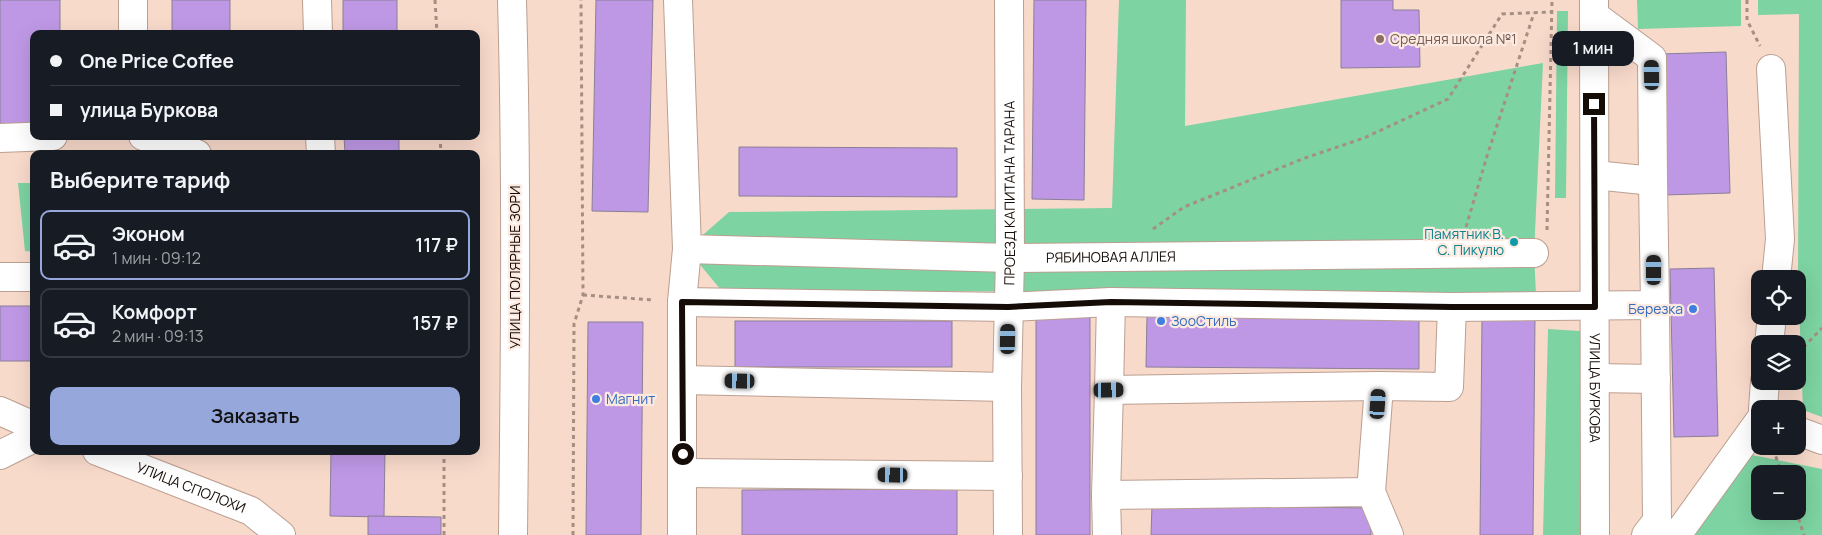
<!DOCTYPE html>
<html lang="ru">
<head>
<meta charset="utf-8">
<style>
	body { margin:0; font-family:Manrope,sans-serif; background:#20242c; color:#f1f3f6; height:100vh; display:flex; flex-direction:column; font-size:19px; white-space:nowrap }
	* { box-sizing:border-box; margin:0 }
	p { font-size:16px; color:#9ea1a6 }
	.icon { flex:none; width:28px; height:28px; fill:none; stroke:currentColor; stroke-width:2; stroke-linecap:round; stroke-linejoin:round }
	.map { position:relative; flex:1; overflow:hidden }
	.drawer { position:absolute; left:30px; top:150px; width:450px; height:305px; display:flex; flex-direction:column; background:#171b24; border-radius:10px; box-shadow:0 5px 20px #0002 }
	.drawer>* { flex:none }
	.top-card { position:absolute; left:30px; top:30px; width:450px; height:110px; border-radius:10px; box-shadow:0 5px 20px #0002; display:grid; align-content:center; height:110px; padding:0 20px; background:#171b24 }
	.tools { position:absolute; left:1751px; top:270px; display:grid; gap:10px }
	.tools a { display:grid; place-items:center; width:55px; height:55px; border-radius:10px; background:#171b24; box-shadow:0 5px 20px #0002; font-size:25px }
	.end { position:absolute; width:22px; height:22px; margin:-11px; border:6px solid #160c07; background:#fff; box-shadow:0 0 0 2px #fff }
	.from { border-radius:50% }
	.bubble { position:absolute; height:35px; border-radius:10px; background:#171b24; box-shadow:0 5px 20px #0002; font-size:16px; font-weight:600; line-height:35px; text-align:center }
	.car { position:absolute; width:15px; height:30px; margin:-15px -8px; border-radius:6px; box-shadow:0 0 4px 1px #0007; background:linear-gradient(#222 24%,#8ab4d8 0 40%,#222 0 76%,#8ab4d8 0 86%,#222 0) }
	.top-card b { display:flex; align-items:center; gap:18px; height:48px; font-size:19px }
	.top-card b+b { border-top:1px solid #363941 }
	.top-card i { width:12px; height:12px; background:#f1f3f6 }
	ul { padding:0; list-style:none }
	li { display:flex; align-items:center; gap:15px; height:70px; margin:0 10px 8px; padding:0 10px; border:2px solid #363941; border-radius:10px }
	li div { flex:1 }
	li b { display:block; font-size:19px }
	li em { font-style:normal; font-weight:600 }
	li.on { border-color:#96a7db }
	li>.icon { width:45px; height:45px; stroke-width:1.5 }
	h2 { padding:0 20px; font-size:22px; line-height:60px }
	.button { display:flex; gap:10px; margin-top:auto; padding:10px 20px }
	.button a { flex:1; height:58px; border-radius:10px; background:#96a7db; color:#111; font-size:20px; font-weight:600; line-height:58px; text-align:center }
	.map>svg:first-child { display:block }
</style>
</head>
<body>
<div class="map">
<svg width="1822" height="535" viewBox="0 0 1822 535">
	<rect width="100%" height="100%" fill="#f8dacb"/>
	<!-- green -->
	<g fill="#7dd3a2" fill-rule="evenodd">
		<path d="M1119,0H1186L1185,126L1543,63L1534,253L1536,294L721,290L687,249L729,212L1112,208Z"/>
		<path d="M1637,0H1741V26L1638,29Z"/>
		<path d="M1758,0H1822V417L1803,410L1798,278L1799,14L1758,15Z"/>
		<path d="M1557,11H1568L1566,198H1555Z"/>
		<path d="M18,183H34V252L25,251Z"/>
		<path d="M1548,329L1580,331V535H1543Z"/>
		<path d="M1742,453L1822,469V535H1692ZM1760,474H1798V511H1760Z"/>
	</g>
	<!-- building -->
	<g fill="#be98e5" stroke="#8a7f97">
		<path d="M0,0H60V34H34V129H0Z"/>
		<rect x="172" y="0" width="58" height="34"/>
		<rect x="343" y="0" width="54" height="34"/>
		<path d="M596,0H653L648,212L592,211Z"/>
		<path d="M1034,0H1086L1084,200L1032,199Z"/>
		<path d="M1341,0H1393V10H1419L1420,67L1341,68Z"/>
		<path d="M1726,52L1730,193L1665,195L1661,54Z"/>
		<path d="M344,136H399V154H345Z"/>
		<path d="M739,147L957,148V197L739,196Z"/>
		<path d="M1714,268L1718,436L1674,437L1670,269Z"/>
		<rect x="0" y="306" width="34" height="55"/>
		<rect x="1036" y="313" width="54" height="222"/>
		<path d="M1147,315L1419,317V369L1146,367Z"/>
		<path d="M1482,316L1535,317L1533,535H1480Z"/>
		<rect x="735" y="321" width="217" height="46"/>
		<path d="M588,322H643L641,535H586Z"/>
		<path d="M331,451H385L384,517L330,516Z"/>
		<path d="M957,489V535H742V490Z"/>
		<path d="M1152,505L1371,508V535H1151Z"/>
		<path d="M368,516L441,517V535H368Z"/>
	</g>
	<g fill="none" stroke-linecap="round" stroke-linejoin="round">
		<defs>
			<g id="minor">
				<path d="M133,0V34"/>
				<path d="M317,0L318,34"/>
				<path d="M678,0L687,249L682,302L1008,307L1111,302L1452,307L1655,305L1653,181"/>
				<path id="s1" d="M1594,0L1595,535"/>
				<path d="M1594,15L1652,58L1653,181L1595,175"/>
				<path d="M1771,69L1780,239L1776,279"/>
				<path d="M143,136L197,154"/>
				<path d="M320,136L321,154"/>
				<path d="M0,138L53,136"/>
				<path id="s2" d="M687,249L1010,258L1534,253"/>
				<path d="M0,277H34"/>
				<path d="M1111,302L1109,390L1379,386L1449,387L1452,307"/>
				<path d="M1769,344L1772,316"/>
				<path d="M1595,378L1656,379"/>
				<path d="M683,380L1007,387"/>
				<path d="M1109,390L1106,495L1371,492L1389,535"/>
				<path d="M1763,409L1765,381"/>
				<path d="M0,411L34,426"/>
				<path d="M1798,431L1822,440"/>
				<path id="s3" d="M97,451L251,511L281,535"/>
				<path d="M0,455L34,438"/>
				<path d="M683,473L1008,476"/>
				<path d="M1371,492L1379,386"/>
				<path d="M1106,495L1107,535"/>
				<path d="M682,535V302"/>
				<path id="s4" d="M1008,535L1007,387L1010,258L1009,0"/>
				<path d="M1646,535L1657,521L1655,305"/>
				<path d="M1677,535L1760,420"/>
			</g>
			<path id="major" d="M512,0C517,178 515,357 513,535"/>
		</defs>
		<!-- minor casing -->
		<use href="#minor" stroke="#bb9f91" stroke-width="30"/>
		<!-- major casing -->
		<use href="#major" stroke="#bb9f91" stroke-width="30"/>
		<!-- path -->
		<g stroke="#a58f83" stroke-width="3" stroke-dasharray="4 4" stroke-linecap="butt">
			<path d="M435,0L437,34"/>
			<path d="M1747,0V20L1760,46"/>
			<path d="M440,136L441,154"/>
			<path d="M1466,227L1487,156L1534,13"/>
			<path d="M1153,229L1184,207L1305,158L1364,138L1448,99L1502,14L1551,12"/>
			<path d="M1547,230L1552,0"/>
			<path d="M583,295L654,300"/>
			<path d="M1798,353L1822,328"/>
			<path d="M1773,449L1782,474"/>
			<path d="M444,451V535"/>
			<path d="M1796,511L1804,535"/>
			<path d="M573,535L574,324L583,295L581,0"/>
		</g>
		<!-- minor -->
		<use href="#minor" stroke="#fff" stroke-width="28"/>
		<!-- major -->
		<use href="#major" stroke="#fff" stroke-width="28"/>
	</g>
	<g fill="none" stroke-linecap="round" stroke-linejoin="round">
		<!-- route -->
		<path stroke="#160c07" stroke-width="6" d="M683,454L682,302L1008,307L1111,302L1452,307H1595L1594,104"/>
	</g>
	<!-- markers -->
	<circle fill="#8d6e63" stroke="#fceae1" stroke-width="2" cx="1380" cy="39" r="5"/>
	<circle fill="#0f9aa8" stroke="#fceae1" stroke-width="2" cx="1514" cy="242" r="5"/>
	<g fill="#3f7fe0" stroke="#fceae1" stroke-width="2">
		<circle cx="1693" cy="309" r="5"/>
		<circle cx="1161" cy="321" r="5"/>
		<circle cx="596" cy="399" r="5"/>
	</g>
	<g text-anchor="middle" stroke-width="4.5" stroke-linejoin="round" paint-order="stroke">
		<!-- education labels -->
		<g font-size="14" fill="#785e54" stroke="#fceae1" text-anchor="start">
			<text x="1390" y="44">Средняя школа №1</text>
		</g>
		<!-- street labels -->
		<g font-size="14" fill="#160c07" stroke="#fceae1">
			<text dy="5" stroke="none"><textPath href="#s4" startOffset="342">ПРОЕЗД КАПИТАНА ТАРАНА</textPath></text>
			<text dy="5" stroke="none"><textPath href="#s2" startOffset="424">РЯБИНОВАЯ АЛЛЕЯ</textPath></text>
			<text transform="translate(515 267) rotate(-90)" y="5">УЛИЦА ПОЛЯРНЫЕ ЗОРИ</text>
			<text dy="5" stroke="none"><textPath href="#s1" startOffset="388">УЛИЦА БУРКОВА</textPath></text>
			<text dy="5" stroke="none"><textPath href="#s3" startOffset="101">УЛИЦА СПОЛОХИ</textPath></text>
		</g>
		<!-- culture labels -->
		<g font-size="14" fill="#0d838f" stroke="#fceae1" text-anchor="end">
			<text x="1504" y="239">Памятник В.<tspan x="1504" dy="16">С. Пикулю</tspan></text>
		</g>
		<!-- shop labels -->
		<g font-size="14" fill="#366cbe" stroke="#fceae1" text-anchor="start">
			<text x="1683" y="314" text-anchor="end">Березка</text>
			<text x="1171" y="326">ЗооСтиль</text>
			<text x="606" y="404">Магнит</text>
		</g>
	</g>
</svg>
<div class="tools">
<a><svg class="icon" aria-label="locate" viewBox="0 0 24 24"><circle cx="12" cy="12" r="6"/><path d="M12 2v4M12 18v4M2 12h4M18 12h4"/></svg></a>
<a><svg class="icon" aria-label="layers" viewBox="0 0 24 24"><path d="M12 4l9 5-9 5-9-5zM3 14l9 5 9-5"/></svg></a>
<a>+</a>
<a>−</a>
</div>
<i class="end from" style="left:683px;top:454px"></i>
<i class="end" style="left:1594px;top:104px"></i>
<div class="bubble" style="left:1552px;top:31px;width:82px">1 мин</div>
<i class="car" style="left:1652px;top:75px;rotate:359deg"></i>
<i class="car" style="left:1654px;top:270px;rotate:0deg"></i>
<i class="car" style="left:1008px;top:339px;rotate:1deg"></i>
<i class="car" style="left:740px;top:381px;rotate:271deg"></i>
<i class="car" style="left:1109px;top:390px;rotate:89deg"></i>
<i class="car" style="left:1378px;top:404px;rotate:4deg"></i>
<i class="car" style="left:893px;top:475px;rotate:271deg"></i>
<div class="top-card">
<b><i class="from"></i>One Price Coffee</b>
<b><i></i>улица Буркова</b>
</div>
<section class="drawer">
<h2>Выберите тариф</h2>
<ul>
<li class="on"><svg class="icon" aria-label="car" viewBox="0 0 24 24"><path d="M5 17H2v-5l4-1 3-4h7l3 4 3 1v5h-3M9 17h6M6 11h13"/><circle cx="7" cy="17" r="2"/><circle cx="17" cy="17" r="2"/></svg><div><b>Эконом</b><p>1 мин · 09:12</p></div><em>117 ₽</em></li>
<li><svg class="icon" aria-label="car" viewBox="0 0 24 24"><path d="M5 17H2v-5l4-1 3-4h7l3 4 3 1v5h-3M9 17h6M6 11h13"/><circle cx="7" cy="17" r="2"/><circle cx="17" cy="17" r="2"/></svg><div><b>Комфорт</b><p>2 мин · 09:13</p></div><em>157 ₽</em></li>
</ul>
<div class="button"><a>Заказать</a></div>
</section>
</div>
</body>
</html>
